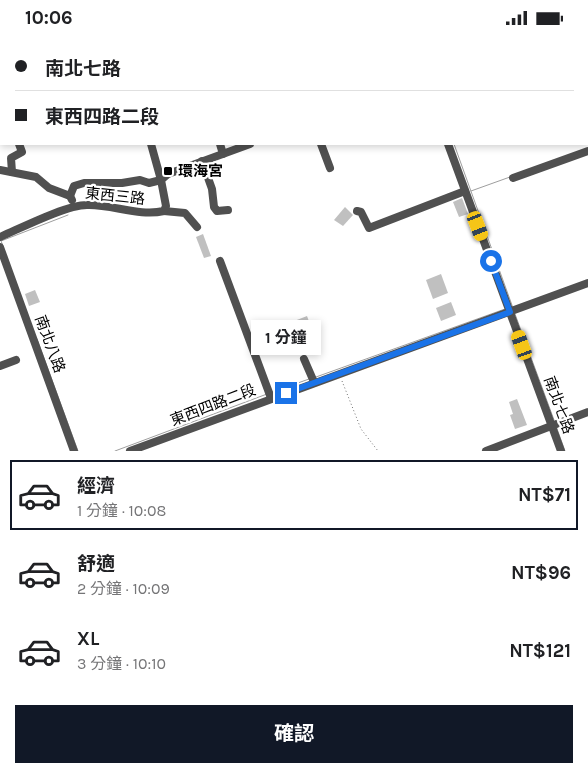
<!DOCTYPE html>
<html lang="zh-TW">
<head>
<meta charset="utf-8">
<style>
	body { margin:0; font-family:Karla,"Noto Sans TC",sans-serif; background:#f2f2f2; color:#202124; height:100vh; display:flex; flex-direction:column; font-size:19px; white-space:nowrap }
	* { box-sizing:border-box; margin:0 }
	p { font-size:16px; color:#757577 }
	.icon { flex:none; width:28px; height:28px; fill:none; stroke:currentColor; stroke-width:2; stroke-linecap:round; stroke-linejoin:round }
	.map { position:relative; height:416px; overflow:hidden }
	.panel { display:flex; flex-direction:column; background:#fff; flex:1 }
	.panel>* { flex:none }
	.guide { position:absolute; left:0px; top:0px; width:589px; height:110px; box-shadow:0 2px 8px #0003; display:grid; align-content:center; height:110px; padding:0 15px; background:#fff }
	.end { position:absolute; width:22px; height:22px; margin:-11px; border:6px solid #1a73e8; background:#fff; box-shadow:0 0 0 2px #fff }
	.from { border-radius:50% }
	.bubble { position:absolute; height:35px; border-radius:0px; background:#fff; box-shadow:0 2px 8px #0003; font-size:16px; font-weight:700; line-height:35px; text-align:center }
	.car { position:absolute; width:15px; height:30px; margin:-15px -8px; border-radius:6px; box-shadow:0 0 4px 1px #0007; background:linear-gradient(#f5c518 24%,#345 0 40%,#f5c518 0 76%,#345 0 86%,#f5c518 0) }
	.guide b { display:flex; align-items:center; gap:18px; height:48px; font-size:19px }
	.guide b+b { border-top:1px solid #e0e0e0 }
	.guide i { width:12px; height:12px; background:#202124 }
	ul { padding:9px 0 0; list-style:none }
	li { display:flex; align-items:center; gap:15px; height:70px; margin:0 10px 8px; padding:0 5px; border:2px solid transparent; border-radius:0px }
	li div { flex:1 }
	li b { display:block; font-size:19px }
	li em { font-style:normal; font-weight:700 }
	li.active { border-color:#111827 }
	li>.icon { width:45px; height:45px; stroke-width:1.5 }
	.button { display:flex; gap:10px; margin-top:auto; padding:10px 15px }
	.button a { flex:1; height:58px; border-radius:0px; background:#111827; color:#fff; font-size:20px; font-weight:700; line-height:58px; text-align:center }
	.status { display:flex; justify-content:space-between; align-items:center; height:35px; padding:0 25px; background:#fff; direction:ltr }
	.status svg { height:14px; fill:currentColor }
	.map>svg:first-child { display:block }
</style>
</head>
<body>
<div class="status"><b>10:06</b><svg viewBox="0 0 49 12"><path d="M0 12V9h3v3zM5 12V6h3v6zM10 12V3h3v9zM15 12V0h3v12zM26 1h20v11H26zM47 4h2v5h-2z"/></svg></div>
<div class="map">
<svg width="588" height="416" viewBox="0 0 588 416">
	<rect width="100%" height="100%" fill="#fff"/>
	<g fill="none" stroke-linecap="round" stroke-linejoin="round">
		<!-- stream -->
		<g stroke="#9e9e9e" stroke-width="1">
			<path d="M161,0L167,1"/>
			<path d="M414,0V1"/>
			<path d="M18,1L26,0"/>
			<path d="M364,1L367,0"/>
			<path d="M0,4H1"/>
			<path d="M454,109L513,273"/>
			<path d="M471,156L510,142"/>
			<path d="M3,211L1,206L68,180"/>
			<path d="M515,279L554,385"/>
			<path d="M37,304L78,416"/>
			<path d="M316,342L505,274"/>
			<path d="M273,357L309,344"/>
			<path d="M556,391L565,416"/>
			<path d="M115,416L267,359"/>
		</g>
	</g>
	<!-- building -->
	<g fill="#c0c0c0">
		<path d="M462,163L468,179L459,182L453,167Z"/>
		<path d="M345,172L353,180L343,191L334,185Z"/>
		<path d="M203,199L211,221L204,223L196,202Z"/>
		<path d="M441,239L448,258L433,264L426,245Z"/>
		<path d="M35,255L40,267L29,271L25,259Z"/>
		<path d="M451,267L456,280L441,286L436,273Z"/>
		<path d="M307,281L317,308L299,314L297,309L288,313L279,292Z"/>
		<path d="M517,364L527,390L515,394L510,380L513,379L509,367Z"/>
	</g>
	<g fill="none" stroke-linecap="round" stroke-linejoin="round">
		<!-- path -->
		<path stroke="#727272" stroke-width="1" stroke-dasharray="1 2.5" stroke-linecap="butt" d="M342,346L361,394L378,416"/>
		<!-- minor -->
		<g stroke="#505050" stroke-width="8">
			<path d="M149,0L150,1"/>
			<path d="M173,0L176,1"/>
			<path d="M408,0V1"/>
			<path d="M207,1L208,0"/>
			<path d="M536,1L540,0"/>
			<path d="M0,68H1"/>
			<path d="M220,109L223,119"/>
			<path d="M321,109L330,133"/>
			<path d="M448,109L561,416"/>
			<path d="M202,126L212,154L214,172L217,176L228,175"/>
			<path d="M0,135L36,142L49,153L70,161L72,165"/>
			<path d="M12,137L11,123L22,117L19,109"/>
			<path d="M513,143L588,116"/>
			<path d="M70,161L74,151L84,148H122L140,145L149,148L161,145L151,109"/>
			<path d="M164,176L185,178L197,192"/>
			<path d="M357,176L361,177L369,193L465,156"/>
			<path d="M0,202C21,193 66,170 87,170C112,169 139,182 164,176L166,171L161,145L168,139L250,109"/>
			<path d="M0,212L74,416"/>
			<path d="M220,226L271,363"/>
			<path d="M304,324L314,347"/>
			<path d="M0,331L16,325"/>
			<path d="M130,416L588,248"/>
			<path d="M486,416L588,377"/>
		</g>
	</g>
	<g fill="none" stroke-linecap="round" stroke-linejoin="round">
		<!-- route -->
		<path stroke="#1a73e8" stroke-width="6" d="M286,358L510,277L491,226"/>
	</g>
	<!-- markers -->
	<rect fill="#000" stroke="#fff" stroke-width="2" x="163" y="131" width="10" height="10" rx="2.5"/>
	<g text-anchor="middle" stroke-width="4.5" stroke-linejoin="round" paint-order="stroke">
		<!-- poi labels -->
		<g font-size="15" font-weight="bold" fill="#000" stroke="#fff" text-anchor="start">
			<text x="178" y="141">環海宮</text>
		</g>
		<!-- street labels -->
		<g font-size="15" fill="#000" stroke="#fff">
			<text transform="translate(115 161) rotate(6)" y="5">東西三路</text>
			<text transform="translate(50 309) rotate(70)" y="5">南北八路</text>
			<text transform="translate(213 370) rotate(-21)" y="5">東西四路二段</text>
			<text transform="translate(559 370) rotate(70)" y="5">南北七路</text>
		</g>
	</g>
</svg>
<i class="end from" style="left:491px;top:226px"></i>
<i class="end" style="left:286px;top:358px"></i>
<div class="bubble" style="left:251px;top:285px;width:70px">1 分鐘</div>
<i class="car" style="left:478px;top:191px;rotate:159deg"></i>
<i class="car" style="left:522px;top:310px;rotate:340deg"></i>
<div class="guide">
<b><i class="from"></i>南北七路</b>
<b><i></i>東西四路二段</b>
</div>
</div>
<section class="panel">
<ul>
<li class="active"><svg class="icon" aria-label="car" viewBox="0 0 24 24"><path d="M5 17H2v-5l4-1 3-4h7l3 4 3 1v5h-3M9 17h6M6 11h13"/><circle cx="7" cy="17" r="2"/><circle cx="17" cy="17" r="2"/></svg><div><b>經濟</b><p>1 分鐘 · 10:08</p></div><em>NT$71</em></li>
<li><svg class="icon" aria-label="car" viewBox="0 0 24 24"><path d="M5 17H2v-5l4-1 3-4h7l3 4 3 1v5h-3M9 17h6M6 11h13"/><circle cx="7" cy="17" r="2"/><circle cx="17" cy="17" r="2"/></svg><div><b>舒適</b><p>2 分鐘 · 10:09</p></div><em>NT$96</em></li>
<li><svg class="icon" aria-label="car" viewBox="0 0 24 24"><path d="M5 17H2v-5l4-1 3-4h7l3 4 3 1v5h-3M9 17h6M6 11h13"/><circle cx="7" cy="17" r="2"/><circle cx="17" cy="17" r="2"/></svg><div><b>XL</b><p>3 分鐘 · 10:10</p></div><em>NT$121</em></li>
</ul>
<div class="button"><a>確認</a></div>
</section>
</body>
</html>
